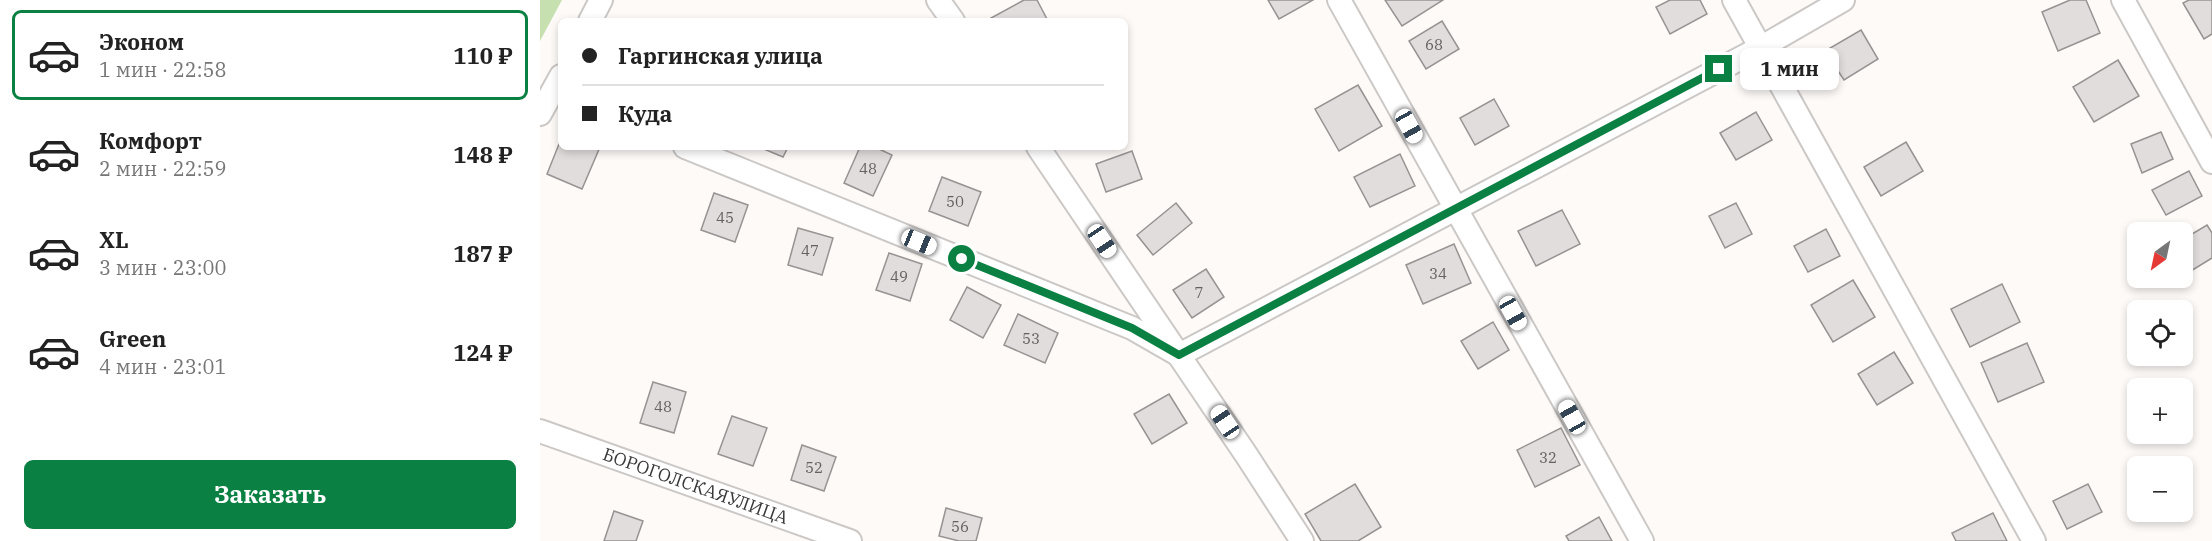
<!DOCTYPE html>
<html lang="ru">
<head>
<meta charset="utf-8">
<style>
	body { margin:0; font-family:"IBM Plex Serif",serif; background:#f6f6f6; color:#222; height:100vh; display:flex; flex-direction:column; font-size:22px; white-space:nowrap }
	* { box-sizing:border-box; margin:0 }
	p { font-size:20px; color:#767676 }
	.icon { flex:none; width:33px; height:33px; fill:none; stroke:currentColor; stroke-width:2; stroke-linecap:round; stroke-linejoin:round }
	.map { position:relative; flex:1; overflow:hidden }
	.side { display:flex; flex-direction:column; background:#fff; width:540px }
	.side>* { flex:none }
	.banner { position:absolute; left:18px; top:18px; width:570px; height:132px; border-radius:9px; box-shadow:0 3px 9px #0003; display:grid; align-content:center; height:132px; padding:0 24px; background:#fff }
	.needle { width:39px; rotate:213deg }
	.buttons { position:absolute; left:1587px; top:222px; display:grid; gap:12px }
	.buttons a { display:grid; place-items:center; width:66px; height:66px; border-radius:9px; background:#fff; box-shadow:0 3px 9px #0003; font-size:30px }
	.end { position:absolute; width:27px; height:27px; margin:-14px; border:8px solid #0b8043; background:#fff; box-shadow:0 0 0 3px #fff }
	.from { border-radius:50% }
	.bubble { position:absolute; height:42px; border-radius:9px; background:#fff; box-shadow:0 3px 9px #0003; font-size:20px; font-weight:800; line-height:42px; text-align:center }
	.car { position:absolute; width:18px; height:36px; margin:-18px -9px; border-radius:8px; box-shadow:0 0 4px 2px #0007; background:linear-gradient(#fff 24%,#345 0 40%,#fff 0 76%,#345 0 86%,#fff 0) }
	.banner b { display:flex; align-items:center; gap:21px; height:57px; font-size:22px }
	.banner b+b { border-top:2px solid #e0e0e0 }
	.banner i { width:15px; height:15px; background:#222 }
	ul { padding:10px 0 0; list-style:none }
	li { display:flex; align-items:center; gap:18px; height:90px; margin:0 12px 9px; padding:0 12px; border:3px solid transparent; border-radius:9px }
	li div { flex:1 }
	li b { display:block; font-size:22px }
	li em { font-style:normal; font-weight:800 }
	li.selected { border-color:#0b8043 }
	li>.icon { width:54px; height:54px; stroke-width:1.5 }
	.action { display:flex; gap:12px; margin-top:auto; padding:12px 24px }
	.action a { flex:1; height:69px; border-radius:9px; background:#0b8043; color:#fff; font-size:24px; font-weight:800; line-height:69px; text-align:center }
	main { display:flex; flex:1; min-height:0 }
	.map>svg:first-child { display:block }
</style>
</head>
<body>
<main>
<section class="side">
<ul>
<li class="selected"><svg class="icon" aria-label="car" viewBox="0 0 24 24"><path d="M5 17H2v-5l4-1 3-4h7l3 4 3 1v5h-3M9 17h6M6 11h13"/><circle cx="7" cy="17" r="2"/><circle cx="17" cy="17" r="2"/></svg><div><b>Эконом</b><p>1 мин · 22:58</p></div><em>110 ₽</em></li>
<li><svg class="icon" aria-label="car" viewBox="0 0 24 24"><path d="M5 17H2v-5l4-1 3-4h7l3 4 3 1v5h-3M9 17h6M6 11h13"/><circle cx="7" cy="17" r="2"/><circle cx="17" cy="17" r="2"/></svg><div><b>Комфорт</b><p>2 мин · 22:59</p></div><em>148 ₽</em></li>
<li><svg class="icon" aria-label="car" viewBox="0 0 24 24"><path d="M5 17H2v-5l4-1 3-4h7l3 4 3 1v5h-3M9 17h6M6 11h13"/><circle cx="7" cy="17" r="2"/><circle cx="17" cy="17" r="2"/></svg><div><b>XL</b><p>3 мин · 23:00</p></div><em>187 ₽</em></li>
<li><svg class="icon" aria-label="car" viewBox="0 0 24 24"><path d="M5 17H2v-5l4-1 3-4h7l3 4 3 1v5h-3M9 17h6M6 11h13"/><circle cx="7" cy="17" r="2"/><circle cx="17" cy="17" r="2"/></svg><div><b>Green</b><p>4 мин · 23:01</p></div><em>124 ₽</em></li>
</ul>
<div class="action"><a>Заказать</a></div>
</section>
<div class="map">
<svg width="1672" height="541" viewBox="0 0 1672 541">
	<rect width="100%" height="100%" fill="#fefaf8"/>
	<!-- green -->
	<path fill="#c7e0b0" d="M0,0H22L0,41Z"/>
	<!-- building -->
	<g fill="#e1dddc" stroke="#969392" stroke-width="1.5">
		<path d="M484,0H497L508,21H453L451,18Z"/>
		<path d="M728,0H773L739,19Z"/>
		<path d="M845,0H903L862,26Z"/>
		<path d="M1130,0H1160L1167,14L1130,34L1116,7Z"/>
		<path d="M1530,0H1546L1560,33L1518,51L1502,12Z"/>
		<path d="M1649,0H1672V34L1664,39L1643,3Z"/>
		<path d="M902,21L919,49L886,69L869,41Z"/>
		<path d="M1321,30L1338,59L1304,80L1285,51Z"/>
		<path d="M1578,60L1599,96L1554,122L1533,87Z"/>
		<path d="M818,85L842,126L799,151L775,109Z"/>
		<path d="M954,99L969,126L935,145L920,118Z"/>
		<path d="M1216,112L1232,140L1196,160L1180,133Z"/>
		<path d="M1621,132L1633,159L1602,173L1591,144Z"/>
		<path d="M21,139V147H60L42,189L7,174Z"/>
		<path d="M1366,142L1383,171L1341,196L1324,167Z"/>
		<path d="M219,147H248L243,157Z"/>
		<path d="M320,147H335L352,155L333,196L304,183Z"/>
		<path d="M592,151L602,179L566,192L556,164Z"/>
		<path d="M860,154L875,186L830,207L814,177Z"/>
		<path d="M1649,171L1662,196L1626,215L1612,190Z"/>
		<path d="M402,177L441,192L428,226L389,211Z"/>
		<path d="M174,193L208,205L195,242L161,230Z"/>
		<path d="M636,203L652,223L613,255L597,235Z"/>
		<path d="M1196,203L1212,234L1185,248L1169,216Z"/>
		<path d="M1022,210L1040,244L996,266L978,231Z"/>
		<path d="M1667,225L1672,233V258L1646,274L1642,269V240Z"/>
		<path d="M258,228L293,238L282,275L248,265Z"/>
		<path d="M1286,229L1300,256L1268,272L1254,246Z"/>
		<path d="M914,244L931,283L883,304L866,265Z"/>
		<path d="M349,253L382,264L370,301L336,290Z"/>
		<path d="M666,269L684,297L652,318L633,290Z"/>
		<path d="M1313,280L1335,317L1293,342L1271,305Z"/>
		<path d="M1462,284L1480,322L1430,347L1411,309Z"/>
		<path d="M427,287L461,305L443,338L410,320Z"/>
		<path d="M478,314L518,333L505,363L464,345Z"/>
		<path d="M953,322L969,350L938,369L921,341Z"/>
		<path d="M1487,343L1504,382L1458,402L1441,363Z"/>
		<path d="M1354,352L1373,383L1337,405L1318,374Z"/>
		<path d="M113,382L146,392L134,433L100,423Z"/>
		<path d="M629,394L647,423L612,444L594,414Z"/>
		<path d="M192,416L227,428L213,466L178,454Z"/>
		<path d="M1021,428L1040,465L995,487L977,450Z"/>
		<path d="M262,445L296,457L284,491L251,480Z"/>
		<path d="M815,484L841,527L818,541H781L765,514Z"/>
		<path d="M1548,484L1562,512L1527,529L1513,501Z"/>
		<path d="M406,508L442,518L436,541H419L399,536Z"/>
		<path d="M74,511L103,521L96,541H64Z"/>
		<path d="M1453,513L1467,541H1416L1412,533Z"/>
		<path d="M1059,517L1072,541H1029L1026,536Z"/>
	</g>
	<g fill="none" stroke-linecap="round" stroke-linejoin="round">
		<defs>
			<g id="minor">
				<path d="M398,0L413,21"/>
				<path d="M799,0L1102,541"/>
				<path d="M1194,0L1494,541"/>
				<path d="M1583,0L1672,162"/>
				<path d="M50,21L61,0"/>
				<path d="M0,114L21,76"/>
				<path d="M145,147L592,328L639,355L1220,48L1303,0"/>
				<path d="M498,147L707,456L762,541"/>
				<path id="s1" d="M0,431L310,541"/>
			</g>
		</defs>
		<!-- minor casing -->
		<use href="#minor" stroke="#cbc8c6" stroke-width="26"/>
		<!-- minor -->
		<use href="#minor" stroke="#fff" stroke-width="22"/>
	</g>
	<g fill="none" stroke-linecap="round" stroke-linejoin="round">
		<!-- route -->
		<path stroke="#0b8043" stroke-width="8" d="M422,259L592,328L639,355L1179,69"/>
	</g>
	<g text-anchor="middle" stroke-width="4.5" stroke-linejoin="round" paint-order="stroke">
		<!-- number labels -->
		<g font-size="15" fill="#646161">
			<text x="894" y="50">68</text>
			<text x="328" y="174">48</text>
			<text x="415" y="207">50</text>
			<text x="185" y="223">45</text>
			<text x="270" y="256">47</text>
			<text x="898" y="279">34</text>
			<text x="359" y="282">49</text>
			<text x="659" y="298">7</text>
			<text x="491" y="344">53</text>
			<text x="123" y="412">48</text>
			<text x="1008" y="463">32</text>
			<text x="274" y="473">52</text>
			<text x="420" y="532">56</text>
		</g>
		<!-- street labels -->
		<g font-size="18" fill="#3a3838" stroke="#fff">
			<text dy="6" stroke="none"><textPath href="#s1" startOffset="165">БОРОГОЛСКАЯУЛИЦА</textPath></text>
		</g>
	</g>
</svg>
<div class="buttons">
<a><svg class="needle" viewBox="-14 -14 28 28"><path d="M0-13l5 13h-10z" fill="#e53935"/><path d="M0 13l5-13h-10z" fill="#767676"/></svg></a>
<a><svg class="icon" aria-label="locate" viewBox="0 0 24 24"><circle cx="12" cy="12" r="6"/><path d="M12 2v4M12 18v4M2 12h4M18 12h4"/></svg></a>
<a>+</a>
<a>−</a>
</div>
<i class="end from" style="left:422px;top:259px"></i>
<i class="end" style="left:1179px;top:69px"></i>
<div class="bubble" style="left:1200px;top:48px;width:99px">1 мин</div>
<i class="car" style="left:869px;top:126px;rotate:151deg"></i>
<i class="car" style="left:562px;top:241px;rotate:146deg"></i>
<i class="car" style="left:379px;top:242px;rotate:112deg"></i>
<i class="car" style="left:973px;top:313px;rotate:151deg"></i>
<i class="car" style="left:1032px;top:417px;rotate:331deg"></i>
<i class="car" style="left:685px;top:422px;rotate:326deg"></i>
<div class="banner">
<b><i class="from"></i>Гаргинская улица</b>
<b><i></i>Куда</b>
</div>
</div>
</main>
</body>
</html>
